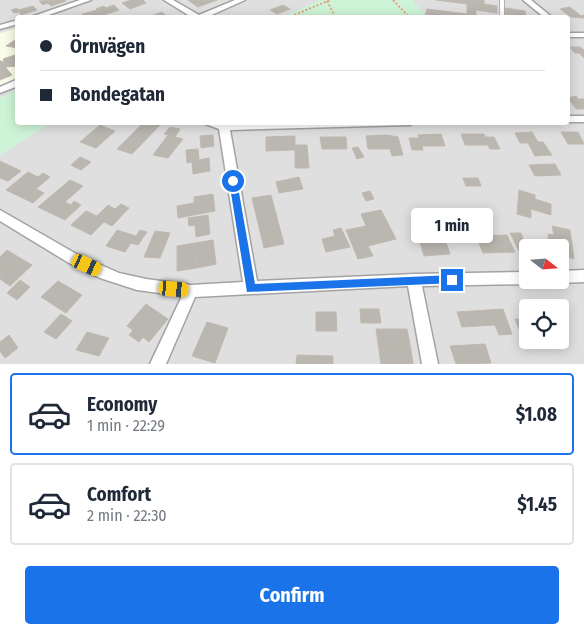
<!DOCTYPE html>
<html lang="en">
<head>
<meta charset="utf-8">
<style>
	body { margin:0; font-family:"Fira Sans Condensed",sans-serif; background:#f6f6f7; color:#1f2937; height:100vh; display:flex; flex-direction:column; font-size:19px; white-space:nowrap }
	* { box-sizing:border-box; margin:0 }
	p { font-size:16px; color:#747a83 }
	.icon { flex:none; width:28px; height:28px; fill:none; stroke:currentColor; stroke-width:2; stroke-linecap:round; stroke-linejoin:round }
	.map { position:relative; height:364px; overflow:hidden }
	.panel { display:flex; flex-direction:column; background:#fff; flex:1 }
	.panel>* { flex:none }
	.guide { position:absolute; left:15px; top:15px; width:555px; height:110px; border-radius:5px; box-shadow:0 2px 12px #0003; display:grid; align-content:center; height:110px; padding:0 25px; background:#fff }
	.needle { width:32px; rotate:107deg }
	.tools { position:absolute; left:519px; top:239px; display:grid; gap:10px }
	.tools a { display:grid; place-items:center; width:50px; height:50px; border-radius:5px; background:#fff; box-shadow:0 2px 12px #0003; font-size:25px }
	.end { position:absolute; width:22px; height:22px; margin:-11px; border:6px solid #1a73e8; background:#fff; box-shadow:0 0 0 2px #fff }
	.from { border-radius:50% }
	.bubble { position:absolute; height:35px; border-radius:5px; background:#fff; box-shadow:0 2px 12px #0003; font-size:16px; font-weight:700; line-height:35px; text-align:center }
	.car { position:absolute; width:15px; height:30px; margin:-15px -8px; border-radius:6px; box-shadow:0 0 4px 1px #0007; background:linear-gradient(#f5c518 24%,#345 0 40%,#f5c518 0 76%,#345 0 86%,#f5c518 0) }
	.guide b { display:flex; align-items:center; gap:18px; height:48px; font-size:19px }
	.guide b+b { border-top:1px solid #e0e1e3 }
	.guide i { width:12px; height:12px; background:#1f2937 }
	ul { padding:9px 0 0; list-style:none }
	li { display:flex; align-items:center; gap:15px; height:82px; margin:0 10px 8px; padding:0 15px; border:2px solid #e0e1e3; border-radius:5px }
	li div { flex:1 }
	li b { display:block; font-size:19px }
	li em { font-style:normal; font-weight:700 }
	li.on { border-color:#1a73e8 }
	li>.icon { width:45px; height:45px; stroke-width:1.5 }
	.cta { display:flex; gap:10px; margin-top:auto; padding:10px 25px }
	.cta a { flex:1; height:58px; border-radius:5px; background:#1a73e8; color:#fff; font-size:20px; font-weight:700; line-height:58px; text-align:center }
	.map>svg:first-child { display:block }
</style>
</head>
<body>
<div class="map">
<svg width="584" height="364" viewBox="0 0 584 364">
	<rect width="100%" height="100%" fill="#f1f0ea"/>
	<!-- residential -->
	<path fill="#e0dfdf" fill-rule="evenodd" d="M0,0H584V364H0ZM18,18H568V122H18ZM528,248H560V280H528ZM528,308H560V340H528Z"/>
	<!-- education -->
	<path fill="#f9fce8" d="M17,28V79L0,86V33Z"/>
	<!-- park -->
	<g fill="#cef4d7">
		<path d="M320,0H412L427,17L279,18Z"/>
		<path d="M17,90L18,122L51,123L0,155V98Z"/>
	</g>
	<!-- building -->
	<g fill="#bab6b0" stroke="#c1b9ae">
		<path d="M64,0L66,1L51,6L48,3L43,5L39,1Z"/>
		<path d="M131,0H143L146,3L130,9L122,3Z"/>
		<path d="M188,0H217L198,7Z"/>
		<path d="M436,0H484V4L497,6V13L476,10V16L482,18L425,17L427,9L467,14V4Z"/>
		<path d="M114,5L119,10L95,18H86L82,14L98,10L96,9L104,6L106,8Z"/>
		<path d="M283,5L290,9L277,14L270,10Z"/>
		<path d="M33,6L37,10L21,15L19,12L14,13L11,10L17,8L18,10Z"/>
		<path d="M570,7L581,16L584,15V18L571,17L560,9Z"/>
		<path d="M505,8L525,11L526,17L505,14Z"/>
		<path d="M162,12L169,18H142L151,16Z"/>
		<path d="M18,38V48L6,46Z"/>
		<path d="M570,47H580L584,50V58L579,53H575Z"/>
		<path d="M18,54V66L5,67L12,75L0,80V60L2,62L4,61L3,59Z"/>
		<path d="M576,96L578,99H584V109H576L568,98Z"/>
		<path d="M144,122H163L132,154L117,149Z"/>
		<path d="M100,125L115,131L96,148L80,142Z"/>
		<path d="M170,127L180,129L175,137L183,139L168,158L153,155L168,135L164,134Z"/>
		<path d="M532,132L538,142H543L552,155L535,156L528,143H520L515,133Z"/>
		<path d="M561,132H578L584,144H568Z"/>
		<path d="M441,134L445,146H422L423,150H412L409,138H419L418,135Z"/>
		<path d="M461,134H484L485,137H494L500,149H490L488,145H465Z"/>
		<path d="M213,135L214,146L201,148L200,136Z"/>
		<path d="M387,135L398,137L403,155L392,156L390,149H368L366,136Z"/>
		<path d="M295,136V145H307L309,168H295V150L266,151V137Z"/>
		<path d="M320,137H346L347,149H322Z"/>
		<path d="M358,147L364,157L357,159L352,148Z"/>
		<path d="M198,149L199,160L209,158L210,171L193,174L192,162L187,163L186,150Z"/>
		<path d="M80,157L91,162L81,170L71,165Z"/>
		<path d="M0,161L21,171L8,181L0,178Z"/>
		<path d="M555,164L561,175L535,176L529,165Z"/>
		<path d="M28,172L38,177L43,173L50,177L36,189L44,193L33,203L6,190Z"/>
		<path d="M299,177L303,189L279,193L276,182Z"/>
		<path d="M463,178H478L481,186H466Z"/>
		<path d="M70,180L83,186L65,202L71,205L74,201L81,205L65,220L38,207Z"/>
		<path d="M519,190L535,195V199L551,204V215L531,209V218L517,214Z"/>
		<path d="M370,191L374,199L366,201L362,193Z"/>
		<path d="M213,194L215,211L178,218L177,206L194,203V197Z"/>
		<path d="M271,195L284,244L264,248L252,198Z"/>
		<path d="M121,204L129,208L112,226L104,222L91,235L71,225L86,211L97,216L108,205L115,209Z"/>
		<path d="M381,210L396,239L368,246L373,256L358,259L346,230L366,226L361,214Z"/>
		<path d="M441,214L458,215L462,226H444Z"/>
		<path d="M208,215L210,234L196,237L195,225L189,226L188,218Z"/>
		<path d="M428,224L432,237H444L450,254L424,256L415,225Z"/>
		<path d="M552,226L570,230L574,259L560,255V248L549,245L548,234L554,235Z"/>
		<path d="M341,228L350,247L326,252L322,239L335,236L333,230Z"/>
		<path d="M117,230L136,236L140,230L147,232L138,245L131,243L125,252L106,246Z"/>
		<path d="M155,231L170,233L160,258L144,257Z"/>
		<path d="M510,233H521L528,251H519Z"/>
		<path d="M507,235L515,252L483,253L476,236Z"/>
		<path d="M213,240L216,264L197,268L195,243Z"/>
		<path d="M195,243L197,268L177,271V246Z"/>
		<path d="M7,250L20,258L0,276V257Z"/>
		<path d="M20,258L32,265L10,286L0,279V276Z"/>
		<path d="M20,280L30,287L17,300L7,293Z"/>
		<path d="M58,281L82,295L66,313L41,297Z"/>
		<path d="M547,301L550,308H528V339H523L515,319H526L519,302Z"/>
		<path d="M146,304L168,319L149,342L143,337L139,342L129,335L133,330L127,326Z"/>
		<path d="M360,309H379L381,323H361Z"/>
		<path d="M503,309L512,334L499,335L495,325L462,327L457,312Z"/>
		<path d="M316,312H336L337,331H316Z"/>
		<path d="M61,314L72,321L56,339L44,332Z"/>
		<path d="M207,322L228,328L215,363L192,356Z"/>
		<path d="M376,329H407L411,350H379Z"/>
		<path d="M87,332L109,338L99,356L76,350Z"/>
		<path d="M9,335L18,348L5,358L0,351V342Z"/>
		<path d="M485,344L491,363L456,364L450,346Z"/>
		<path d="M379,350H411L413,364H381Z"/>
		<path d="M297,355L333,356V364H296Z"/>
	</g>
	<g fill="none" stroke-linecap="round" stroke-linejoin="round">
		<defs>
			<path id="lane" d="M502,0V18"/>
			<g id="street">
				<path d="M80,0H91L40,18H28Z"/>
				<path d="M164,0H173L199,15L235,0H245L205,18H193Z"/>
				<path d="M523,0H531L553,18H545Z"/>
				<path d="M18,20V24L0,29V25Z"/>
				<rect x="568" y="33" width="16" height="4"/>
				<path d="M18,79V86L0,93V87Z"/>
				<rect x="568" y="116" width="16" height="6"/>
				<path d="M200,122H415L410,125L230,130L257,281L414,274L528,272V280H534L533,282L528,284L422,286L438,364H422L408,286L195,297L166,364H150L182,296L137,290L100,278L69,263L0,221V210L78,255L119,273L146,279L191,285L243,282L219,129Z"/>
				<path d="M584,270V282L560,283L555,280H560V271Z"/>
			</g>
		</defs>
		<!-- lane casing -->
		<use href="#lane" stroke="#a3a3a3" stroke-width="5.5"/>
		<!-- street casing -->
		<use href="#street" stroke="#a3a3a3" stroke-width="3"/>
		<!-- path -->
		<g stroke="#ea9d82" stroke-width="2" stroke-dasharray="2 2" stroke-linecap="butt">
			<path d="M393,0L410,18"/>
			<path d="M327,1L336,18"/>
			<path d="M287,18L330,0"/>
		</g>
		<!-- lane -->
		<use href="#lane" stroke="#fff" stroke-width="4"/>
		<!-- street -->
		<use href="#street" fill="#fff" fill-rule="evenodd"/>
	</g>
	<!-- route -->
	<path fill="#1a73e8" d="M233,178L237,181L255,284L452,275L455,276V283L247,292L229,181Z"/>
</svg>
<div class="tools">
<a><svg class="needle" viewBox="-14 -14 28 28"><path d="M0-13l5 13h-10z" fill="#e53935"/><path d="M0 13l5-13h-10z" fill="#747a83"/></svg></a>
<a><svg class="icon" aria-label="locate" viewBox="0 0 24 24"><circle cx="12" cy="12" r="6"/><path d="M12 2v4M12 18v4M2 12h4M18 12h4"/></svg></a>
</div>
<i class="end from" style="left:233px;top:181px"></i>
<i class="end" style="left:452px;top:280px"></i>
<div class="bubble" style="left:411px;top:208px;width:82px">1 min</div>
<i class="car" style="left:87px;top:265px;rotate:114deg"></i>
<i class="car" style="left:174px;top:289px;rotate:95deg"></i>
<div class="guide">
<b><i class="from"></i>Örnvägen</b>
<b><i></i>Bondegatan</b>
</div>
</div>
<section class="panel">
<ul>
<li class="on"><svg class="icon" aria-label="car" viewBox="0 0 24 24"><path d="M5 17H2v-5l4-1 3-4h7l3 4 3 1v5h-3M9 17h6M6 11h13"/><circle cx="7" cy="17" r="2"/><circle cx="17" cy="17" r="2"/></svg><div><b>Economy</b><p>1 min · 22:29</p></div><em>$1.08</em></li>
<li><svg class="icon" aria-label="car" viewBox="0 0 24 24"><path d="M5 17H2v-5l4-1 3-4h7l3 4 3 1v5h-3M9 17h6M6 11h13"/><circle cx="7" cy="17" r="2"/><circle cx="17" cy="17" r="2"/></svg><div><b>Comfort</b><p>2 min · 22:30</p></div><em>$1.45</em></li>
</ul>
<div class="cta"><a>Confirm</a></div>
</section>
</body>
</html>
